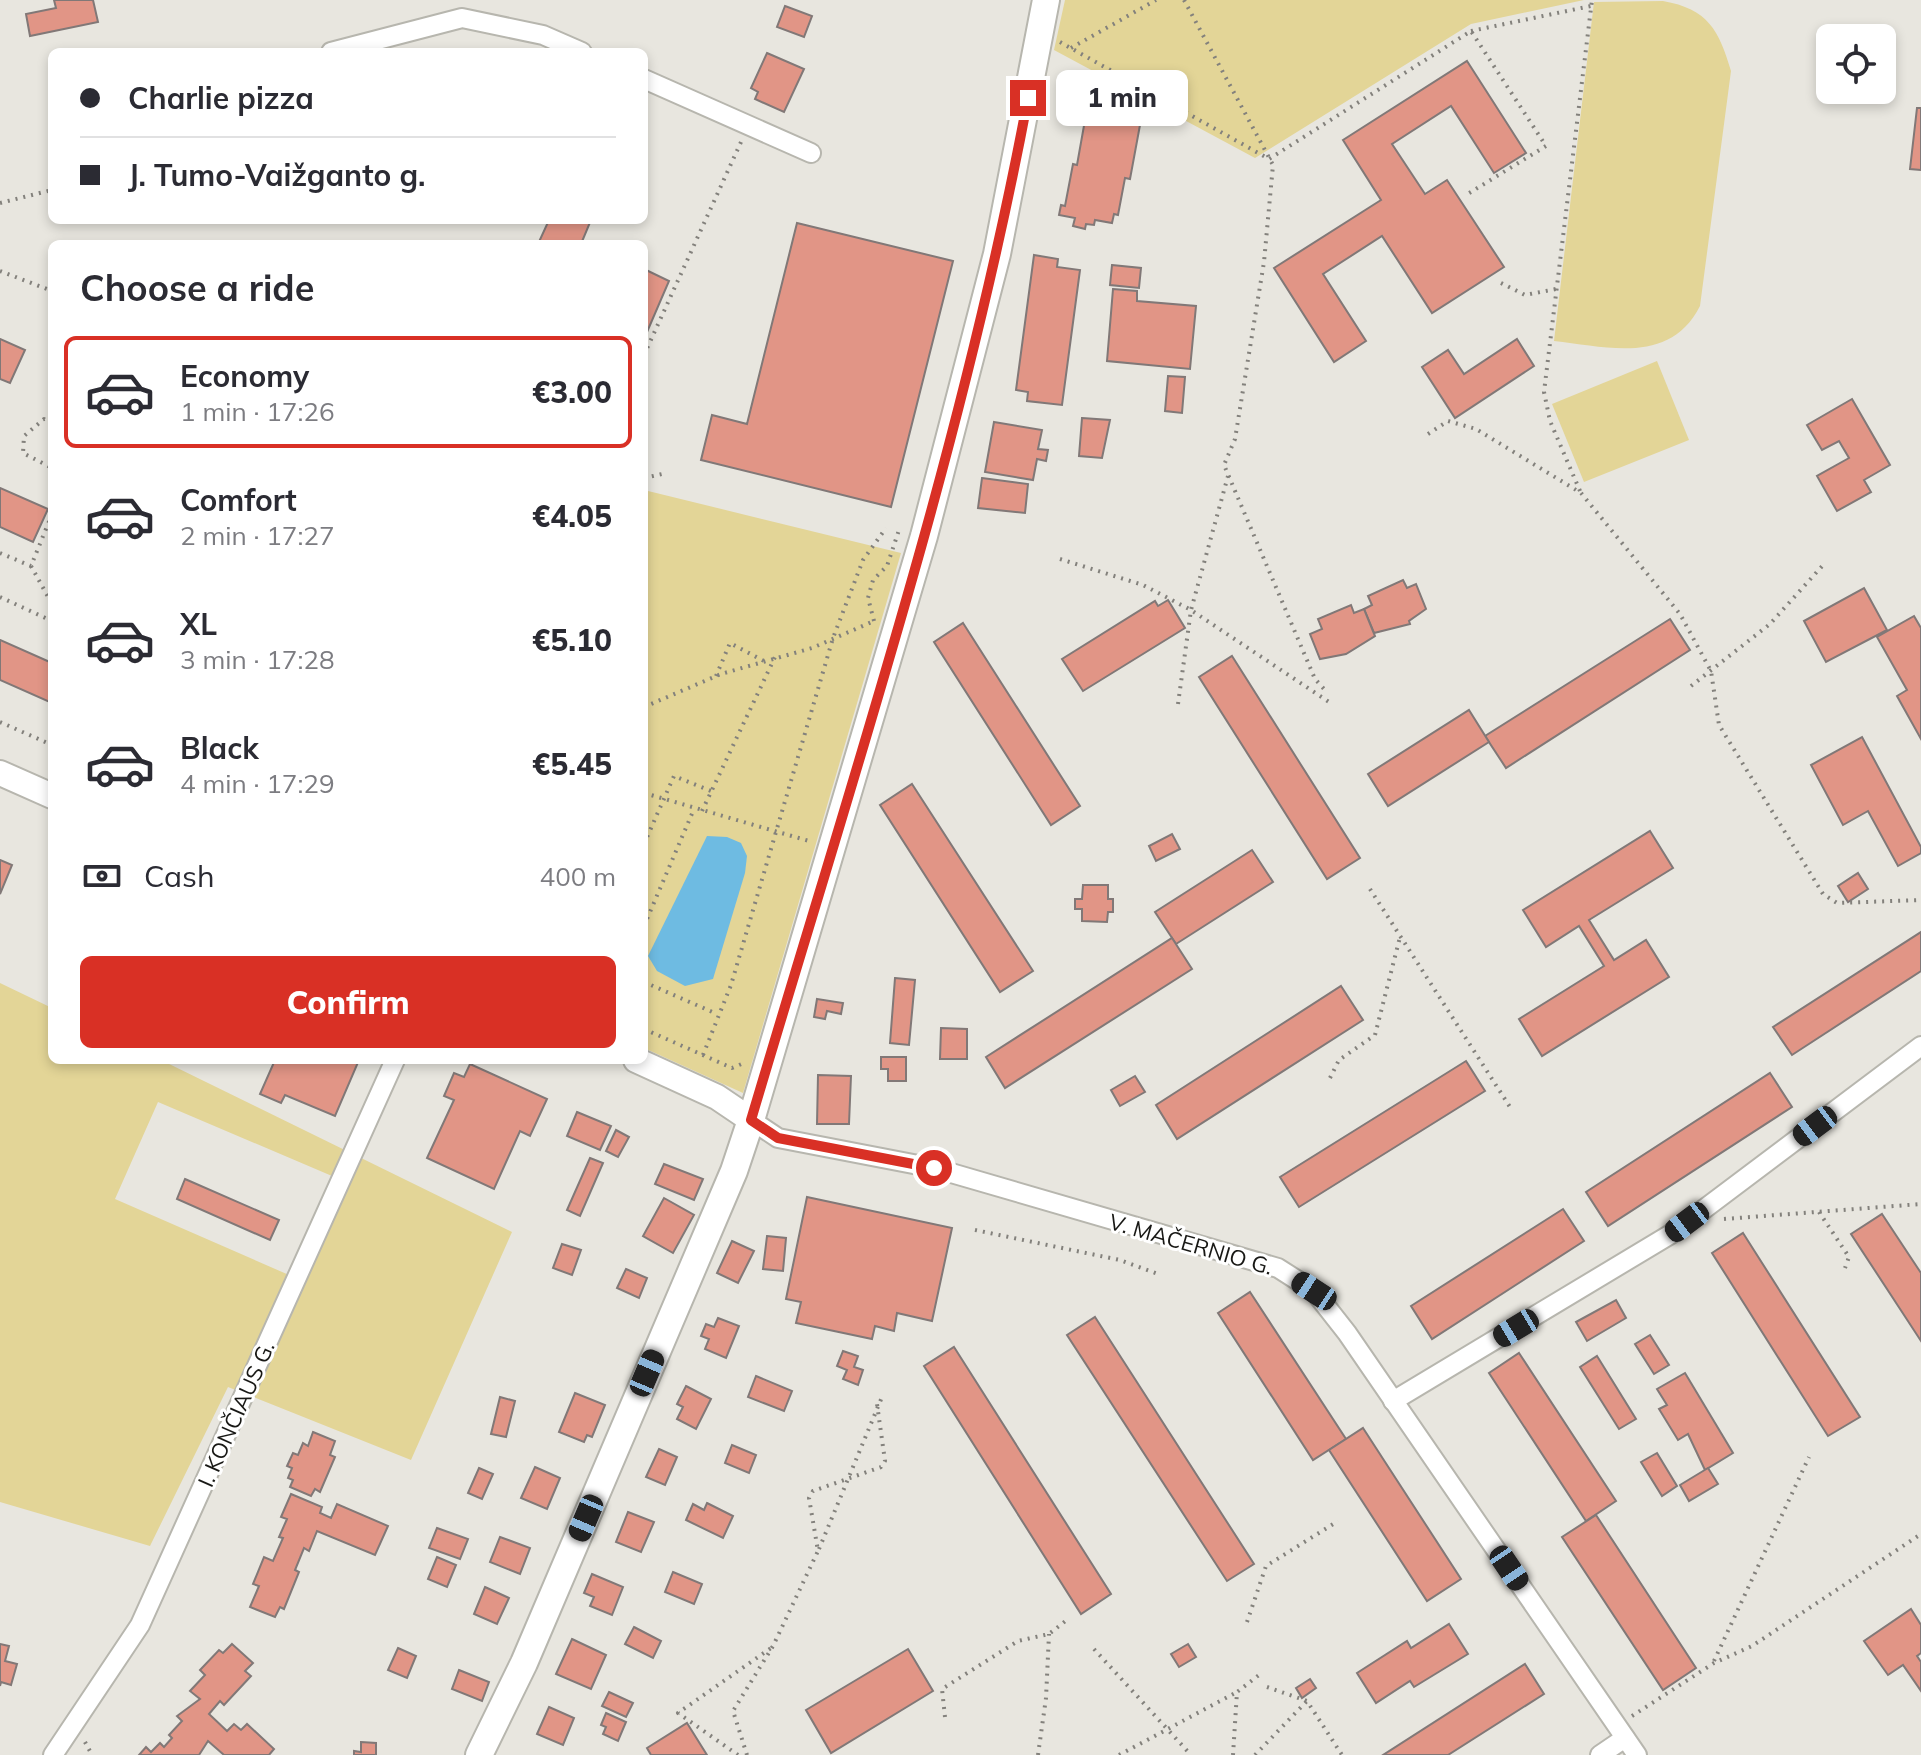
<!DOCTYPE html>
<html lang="en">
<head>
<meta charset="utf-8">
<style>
	body { margin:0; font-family:Mulish,sans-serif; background:#f7f7f7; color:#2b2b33; height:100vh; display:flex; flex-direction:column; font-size:30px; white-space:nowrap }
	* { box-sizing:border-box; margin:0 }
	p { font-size:26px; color:#7c7c81 }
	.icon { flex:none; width:44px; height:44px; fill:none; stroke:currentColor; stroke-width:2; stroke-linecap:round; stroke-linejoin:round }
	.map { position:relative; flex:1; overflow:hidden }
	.side { position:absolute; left:48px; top:240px; width:600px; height:824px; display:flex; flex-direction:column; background:#fff; border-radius:12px; box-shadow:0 4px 12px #0003 }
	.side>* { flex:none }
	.guide { position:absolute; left:48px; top:48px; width:600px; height:176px; border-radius:12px; box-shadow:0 4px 12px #0003; display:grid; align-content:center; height:176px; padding:0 32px; background:#fff }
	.controls { position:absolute; left:1816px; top:24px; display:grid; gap:16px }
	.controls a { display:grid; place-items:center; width:80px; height:80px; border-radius:12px; background:#fff; box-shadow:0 4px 12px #0003; font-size:40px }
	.end { position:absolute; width:36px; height:36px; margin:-18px; border:10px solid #d93025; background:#fff; box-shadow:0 0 0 4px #fff }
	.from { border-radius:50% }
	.bubble { position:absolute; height:56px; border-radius:12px; background:#fff; box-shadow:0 4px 12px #0003; font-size:26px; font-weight:800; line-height:56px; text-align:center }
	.car { position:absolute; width:24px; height:48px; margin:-24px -12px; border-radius:10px; box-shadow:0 0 6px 2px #0007; background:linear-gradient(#222 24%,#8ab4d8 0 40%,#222 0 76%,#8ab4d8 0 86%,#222 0) }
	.guide b { display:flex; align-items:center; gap:28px; height:76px; font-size:30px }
	.guide b+b { border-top:2px solid #e1e1e2 }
	.guide i { width:20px; height:20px; background:#2b2b33 }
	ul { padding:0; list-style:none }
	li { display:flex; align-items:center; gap:24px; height:112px; margin:0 16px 12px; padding:0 16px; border:4px solid transparent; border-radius:12px }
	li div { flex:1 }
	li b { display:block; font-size:30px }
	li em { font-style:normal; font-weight:800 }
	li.active { border-color:#d93025 }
	li>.icon { width:72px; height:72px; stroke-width:1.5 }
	h2 { padding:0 32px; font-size:36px; line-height:96px }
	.pay { display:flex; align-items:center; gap:20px; height:88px; padding:0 32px; font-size:30px }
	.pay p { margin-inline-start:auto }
	.cta { display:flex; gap:16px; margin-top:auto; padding:16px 32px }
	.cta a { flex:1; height:92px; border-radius:12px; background:#d93025; color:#fff; font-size:32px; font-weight:800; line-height:92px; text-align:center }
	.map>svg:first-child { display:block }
</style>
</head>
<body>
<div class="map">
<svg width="1921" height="1755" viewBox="0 0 1921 1755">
	<rect width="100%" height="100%" fill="#e8e6df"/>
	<!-- green -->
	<g fill="#e3d597" fill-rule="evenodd">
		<path d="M1065,0H1584L1471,24L1255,158L1054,50Z"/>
		<path d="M1663,1C1708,9 1719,30 1731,71L1700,306C1670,365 1608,347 1554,341L1594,2Z"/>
		<path d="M1657,361L1689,440L1584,482L1552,404Z"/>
		<path d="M644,490L901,553L743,1093L644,1048Z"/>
		<path d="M0,983L52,1008V1060H161L512,1232L411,1460L228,1387L150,1546L0,1502ZM158,1102L332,1176L289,1275L115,1199Z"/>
	</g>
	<!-- water -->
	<path fill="#6ebbe2" d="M707,836L727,837L741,843L747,856L745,873L713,979L685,986L657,971L648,956Z"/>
	<!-- building -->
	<g fill="#e19586" stroke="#817877" stroke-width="2">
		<path d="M54,0H93L98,22L30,36L26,14L56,8Z"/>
		<path d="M785,6L812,16L804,37L777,27Z"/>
		<path d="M767,53L804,69L784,112L755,99L758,92L751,88Z"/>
		<path d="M1467,61L1526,153L1494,173L1451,106L1392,144L1425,194L1447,180L1504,267L1432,313L1382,236L1323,274L1366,341L1334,362L1274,268L1381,200L1343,140Z"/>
		<path d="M1917,108H1921V170L1910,169Z"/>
		<path d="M1093,109L1135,117L1134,124L1140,125L1130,179L1125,178L1118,215L1114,214L1112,223L1095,220L1094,225L1086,224L1085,229L1073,226L1075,218L1059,215L1061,205L1065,206L1073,164L1077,165L1085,120L1090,121Z"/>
		<path d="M549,220H591L581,244H538Z"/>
		<path d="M797,223L953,261L891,507L701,460L712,415L747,424Z"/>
		<path d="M1034,255L1058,259L1057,267L1080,270L1062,405L1027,401L1028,392L1016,390Z"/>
		<path d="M1112,265L1141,268L1139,288L1110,285Z"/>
		<path d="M644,269L669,281L644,339Z"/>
		<path d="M1113,289L1137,291V301L1196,306L1190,369L1107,361Z"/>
		<path d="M0,339L25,350L10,383L0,379Z"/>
		<path d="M1517,339L1534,366L1455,418L1422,367L1448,350L1464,374Z"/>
		<path d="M1168,376L1185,377L1182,413L1165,411Z"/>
		<path d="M1852,399L1890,465L1864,480L1871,492L1837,511L1817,476L1849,458L1839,441L1822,450L1807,425Z"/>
		<path d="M1082,418L1110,420L1102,458L1079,456Z"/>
		<path d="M994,422L1042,430L1038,449L1048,450L1046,461L1037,459L1033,480L985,472Z"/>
		<path d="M982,478L1028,484L1025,513L978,508Z"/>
		<path d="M0,488L48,509L33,542L0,527Z"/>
		<path d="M1403,580L1407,588L1416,584L1426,609L1409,621L1410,624L1374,633L1364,609L1372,605L1368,596Z"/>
		<path d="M1864,588L1887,630L1826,662L1804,621Z"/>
		<path d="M1168,600L1185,628L1083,691L1062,659L1155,601L1158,606Z"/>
		<path d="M1351,605L1354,613L1364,609L1375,636L1346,654L1320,659L1310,634L1322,629L1318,619Z"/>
		<path d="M1914,616L1921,628V739L1897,696L1907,690L1877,637Z"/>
		<path d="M1670,619L1690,650L1506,768L1485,736Z"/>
		<path d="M963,623L1080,806L1051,825L934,642Z"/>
		<path d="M0,640L52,663V703L0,680Z"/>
		<path d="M1232,656L1360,858L1327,879L1199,677Z"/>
		<path d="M1469,710L1489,742L1388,806L1368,774Z"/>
		<path d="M1862,737L1921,847V853L1898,866L1868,811L1843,825L1811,765Z"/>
		<path d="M912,784L1033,971L1000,992L880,805Z"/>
		<path d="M1650,831L1673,868L1589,920L1614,960L1646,940L1669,977L1542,1056L1519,1019L1604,966L1579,926L1546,947L1523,910Z"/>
		<path d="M1172,834L1180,849L1156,861L1149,846Z"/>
		<path d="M1252,850L1273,882L1176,944L1155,912Z"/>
		<path d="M0,860L12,865L0,894Z"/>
		<path d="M1858,873L1868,889L1848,902L1838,886Z"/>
		<path d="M1083,885H1108V899H1113V912H1108L1107,922L1082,921V909H1075V899H1082Z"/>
		<path d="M1921,932V971L1792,1055L1773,1027Z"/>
		<path d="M1172,938L1192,969L1005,1088L986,1057Z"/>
		<path d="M895,978L915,980L909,1045L890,1043Z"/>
		<path d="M1341,986L1363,1020L1177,1139L1156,1105Z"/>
		<path d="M817,999L843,1003L841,1014L827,1011L825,1019L814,1017Z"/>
		<path d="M941,1028L967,1029V1059H940Z"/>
		<path d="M881,1057H906V1081H888V1069H881Z"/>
		<path d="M275,1060H359L335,1116L285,1095L281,1103L260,1094Z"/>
		<path d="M1466,1061L1485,1091L1299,1207L1280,1177Z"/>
		<path d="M470,1064L547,1099L530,1136L520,1131L494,1189L427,1158L454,1100L444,1096L454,1073L464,1077Z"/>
		<path d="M1770,1073L1792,1107L1608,1226L1586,1192Z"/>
		<path d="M818,1075L851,1076L849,1124H817Z"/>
		<path d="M1135,1076L1145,1092L1120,1106L1111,1090Z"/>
		<path d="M577,1112L611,1126L600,1150L567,1136Z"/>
		<path d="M616,1130L629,1137L618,1157L606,1151Z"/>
		<path d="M590,1158L603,1163L580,1216L567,1210Z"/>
		<path d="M664,1164L703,1179L694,1200L655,1184Z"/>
		<path d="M185,1179L279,1220L270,1240L177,1199Z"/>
		<path d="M807,1197L952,1228L932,1321L897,1313L894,1331L875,1326L872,1339L796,1323L801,1302L786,1299Z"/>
		<path d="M664,1198L694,1215L673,1253L643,1236Z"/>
		<path d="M1563,1209L1584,1241L1432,1339L1411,1306Z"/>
		<path d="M1882,1214L1921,1273V1341L1851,1234Z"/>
		<path d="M1743,1233L1860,1417L1828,1436L1712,1253Z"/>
		<path d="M767,1236L786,1238L783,1271L763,1269Z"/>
		<path d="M732,1241L754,1251L738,1283L717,1273Z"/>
		<path d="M562,1244L581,1250L572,1275L553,1268Z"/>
		<path d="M626,1269L647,1278L639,1298L617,1288Z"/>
		<path d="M1250,1292L1346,1439L1313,1460L1218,1313Z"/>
		<path d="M1616,1300L1626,1318L1587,1341L1576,1322Z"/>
		<path d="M1095,1317L1254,1564L1227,1581L1067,1335Z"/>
		<path d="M718,1318L739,1326L726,1358L705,1349L709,1339L701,1336L706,1324L714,1327Z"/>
		<path d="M1650,1335L1669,1365L1654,1374L1635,1344Z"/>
		<path d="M954,1347L1111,1594L1081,1614L924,1366Z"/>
		<path d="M843,1351L858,1356L854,1367L863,1370L858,1385L843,1379L847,1370L837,1366Z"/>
		<path d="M1519,1353L1616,1501L1586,1521L1489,1373Z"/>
		<path d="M1597,1356L1636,1419L1619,1429L1580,1367Z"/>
		<path d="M1685,1373L1733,1453L1705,1470L1688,1434L1678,1440L1659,1409L1667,1405L1657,1389Z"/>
		<path d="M756,1376L792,1391L784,1411L748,1397Z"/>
		<path d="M686,1386L711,1399L696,1429L677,1419L683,1407L677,1404Z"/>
		<path d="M575,1393L605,1405L592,1437L587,1435L584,1442L559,1432Z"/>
		<path d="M500,1397L515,1401L506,1437L491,1434Z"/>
		<path d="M1363,1428L1461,1579L1427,1601L1329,1450Z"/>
		<path d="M313,1432L335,1441L330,1455L335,1457L320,1492L315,1489L311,1496L290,1487L293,1480L288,1478L292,1468L287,1466L293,1453L298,1455L303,1443L308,1446Z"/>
		<path d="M732,1445L756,1455L749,1473L725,1463Z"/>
		<path d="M659,1449L677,1457L665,1485L646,1477Z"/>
		<path d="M1657,1453L1677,1486L1662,1496L1641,1462Z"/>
		<path d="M535,1467L560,1478L547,1509L521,1498Z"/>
		<path d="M479,1468L493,1474L482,1499L468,1493Z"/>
		<path d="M1708,1468L1718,1484L1689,1501L1680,1485Z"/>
		<path d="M291,1494L322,1507L320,1513L331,1518L337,1504L388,1526L375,1555L317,1531L309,1551L304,1548L295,1570L299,1572L284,1609L280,1607L275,1617L250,1607L259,1586L253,1584L264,1557L273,1561L283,1538L279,1537L287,1519L281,1517Z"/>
		<path d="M707,1503L733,1516L723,1538L686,1520L693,1504L704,1510Z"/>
		<path d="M628,1512L654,1522L641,1552L616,1542Z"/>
		<path d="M1596,1515L1696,1668L1663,1690L1562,1537Z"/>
		<path d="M437,1528L468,1539L460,1559L429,1548Z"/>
		<path d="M500,1537L530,1548L520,1574L490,1562Z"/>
		<path d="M437,1557L456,1565L447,1587L428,1579Z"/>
		<path d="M673,1572L702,1584L694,1604L665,1592Z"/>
		<path d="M592,1574L623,1587L612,1615L590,1606L594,1597L584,1593Z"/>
		<path d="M485,1587L509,1598L497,1624L474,1614Z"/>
		<path d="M1911,1609L1921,1625V1653L1917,1656L1921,1662V1691L1903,1665L1888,1675L1864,1641Z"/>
		<path d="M1449,1624L1468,1654L1414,1687L1410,1681L1376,1703L1357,1673L1407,1641L1411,1648Z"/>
		<path d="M634,1627L661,1641L653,1658L625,1644Z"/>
		<path d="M572,1639L606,1655L591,1689L556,1674Z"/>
		<path d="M0,1644L9,1646L5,1661L17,1664L11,1685L1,1682L0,1686Z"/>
		<path d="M232,1644L253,1663L245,1671L251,1676L224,1705L220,1701L209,1714L227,1731L234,1724L241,1730L247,1724L274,1749L269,1755H224L208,1741L199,1755H139L146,1747L151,1752L160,1743L164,1747L172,1738L169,1735L182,1721L177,1716L200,1699L190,1691L205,1675L200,1670L219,1650L223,1653Z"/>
		<path d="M1188,1644L1196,1657L1179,1667L1171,1654Z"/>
		<path d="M398,1648L416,1656L407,1678L388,1670Z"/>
		<path d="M908,1649L933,1691L831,1753L806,1710Z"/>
		<path d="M1525,1664L1544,1694L1448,1755H1383Z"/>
		<path d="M459,1670L489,1682L482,1701L452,1689Z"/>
		<path d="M1310,1679L1316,1688L1302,1698L1296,1688Z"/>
		<path d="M609,1692L633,1703L626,1717L602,1706Z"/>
		<path d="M549,1707L574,1718L563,1745L537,1734Z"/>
		<path d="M606,1713L626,1722L618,1741L603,1734L606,1727L601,1725Z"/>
		<path d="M687,1723L707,1755H651L647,1748Z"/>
		<path d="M361,1742L376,1743V1755H354V1751L361,1752Z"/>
	</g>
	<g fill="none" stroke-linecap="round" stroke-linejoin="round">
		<defs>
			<g id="minor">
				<path d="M331,52L462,18L543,35L582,52"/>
				<path d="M644,79L811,153"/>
				<path d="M751,1120L778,1138L934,1168L1278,1268L1314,1291L1347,1333L1637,1755"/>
				<path d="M1393,1401L1671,1234L1921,1046"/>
				<path d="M53,1755L140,1625L395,1060"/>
				<path d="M1600,1755L1625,1738"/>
			</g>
			<g id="tertiary">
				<path d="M0,773L52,796"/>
				<path d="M636,1060L717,1097L751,1120"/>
			</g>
			<path id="secondary" d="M479,1755L524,1663L734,1171L751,1120L924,536L997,254L1046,0"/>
		</defs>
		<!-- minor casing -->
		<use href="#minor" stroke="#b7b6ae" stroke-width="22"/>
		<!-- tertiary casing -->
		<use href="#tertiary" stroke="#b7b6ae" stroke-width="28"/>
		<!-- secondary casing -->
		<use href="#secondary" stroke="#b7b6ae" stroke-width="30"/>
		<!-- path -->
		<g stroke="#83817c" stroke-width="4" stroke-dasharray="2 6" stroke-linecap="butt">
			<path d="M1184,0L1273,165L1264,262L1235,439L1224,465L1315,679L1324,689"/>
			<path d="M1471,31L1591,6"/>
			<path d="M1060,42L1269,159L1471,31L1546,146L1466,195"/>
			<path d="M1071,48L1156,0"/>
			<path d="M0,203L52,190"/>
			<path d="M0,271L52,291"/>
			<path d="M1501,283L1525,295L1556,289"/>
			<path d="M644,355L741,142"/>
			<path d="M52,423L44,419L24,436L23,453L52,468"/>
			<path d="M1428,434L1448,421L1476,429L1581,493L1680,614L1711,671L1719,725L1823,894L1837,903L1921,900"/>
			<path d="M644,478L662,474"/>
			<path d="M1580,491L1550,421L1544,392L1592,0"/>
			<path d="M0,553L31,566L52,514"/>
			<path d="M1060,559L1143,585L1191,610L1329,702"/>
			<path d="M31,566L52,604"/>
			<path d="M0,597L52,621"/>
			<path d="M874,621L868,598L873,580L887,566L899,530"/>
			<path d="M716,676L730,643L764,661"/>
			<path d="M1691,686L1770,624L1824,564"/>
			<path d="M1178,704L1191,610L1228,476"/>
			<path d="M644,707L721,674L812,648L874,621"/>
			<path d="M0,722L52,745"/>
			<path d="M644,793L809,841"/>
			<path d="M702,811L775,657"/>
			<path d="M644,844L674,776L711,791"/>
			<path d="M1370,889L1510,1107"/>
			<path d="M644,926L694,809"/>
			<path d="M644,982L717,1014"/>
			<path d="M644,1029L732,1068L744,1063"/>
			<path d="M703,1055L731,985L833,638L863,560L886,528"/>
			<path d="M1330,1078L1339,1060L1375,1035L1400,937"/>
			<path d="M1819,1212L1849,1257L1845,1268"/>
			<path d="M1724,1219L1921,1204"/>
			<path d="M975,1230L1120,1260L1161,1275"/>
			<path d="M819,1549L882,1397"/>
			<path d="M1247,1622L1266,1566L1338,1521"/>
			<path d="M1094,1649L1191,1755"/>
			<path d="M1714,1661L1809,1457"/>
			<path d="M1267,1687L1307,1701L1342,1755"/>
			<path d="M1632,1716L1714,1663L1752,1646L1921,1534"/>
			<path d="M945,1717L942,1689L1018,1641L1049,1634L1068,1619"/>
			<path d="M85,1742L92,1755"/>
			<path d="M738,1755L678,1713L771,1648"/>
			<path d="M747,1755L733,1711L773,1646L818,1551L809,1498L813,1491L881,1467L885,1461L877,1404"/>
			<path d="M1038,1755L1046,1698L1049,1634"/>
			<path d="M1119,1755L1237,1692"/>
			<path d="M1233,1755L1237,1692L1259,1675"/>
			<path d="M1255,1755L1307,1701"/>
		</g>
		<!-- minor -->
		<use href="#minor" stroke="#fff" stroke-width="18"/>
		<!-- tertiary -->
		<use href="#tertiary" stroke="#fff" stroke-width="24"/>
		<!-- secondary -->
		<use href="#secondary" stroke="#fff" stroke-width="26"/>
	</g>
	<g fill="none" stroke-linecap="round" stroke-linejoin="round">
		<!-- route -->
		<path stroke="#d93025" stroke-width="10" d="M934,1168L778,1138L751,1120C851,782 963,446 1028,98"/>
	</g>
	<g text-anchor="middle" stroke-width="6" stroke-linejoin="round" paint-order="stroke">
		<!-- street labels -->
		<g font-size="22" fill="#181815" stroke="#fff">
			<text transform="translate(1191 1244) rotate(16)" y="8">V. MAČERNIO G.</text>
			<text transform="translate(236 1414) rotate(-66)" y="8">I. KONČIAUS G.</text>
		</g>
	</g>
</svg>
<div class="controls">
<a><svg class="icon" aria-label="locate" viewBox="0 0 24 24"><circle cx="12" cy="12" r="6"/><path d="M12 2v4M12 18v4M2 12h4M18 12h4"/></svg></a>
</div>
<i class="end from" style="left:934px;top:1168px"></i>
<i class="end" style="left:1028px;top:98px"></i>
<div class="bubble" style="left:1056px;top:70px;width:132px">1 min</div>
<i class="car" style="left:1815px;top:1126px;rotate:233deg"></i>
<i class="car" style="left:1687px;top:1222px;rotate:233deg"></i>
<i class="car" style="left:1314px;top:1291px;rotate:303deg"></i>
<i class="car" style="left:1516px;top:1328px;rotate:239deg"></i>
<i class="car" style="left:647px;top:1373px;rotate:23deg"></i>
<i class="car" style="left:586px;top:1518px;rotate:203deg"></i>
<i class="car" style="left:1509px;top:1568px;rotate:146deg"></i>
<div class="guide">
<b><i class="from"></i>Charlie pizza</b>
<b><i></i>J. Tumo-Vaižganto g.</b>
</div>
<section class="side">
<h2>Choose a ride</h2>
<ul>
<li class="active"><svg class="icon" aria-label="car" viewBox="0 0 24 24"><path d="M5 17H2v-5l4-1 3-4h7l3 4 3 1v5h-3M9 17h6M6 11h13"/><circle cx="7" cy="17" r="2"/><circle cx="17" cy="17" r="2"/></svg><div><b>Economy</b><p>1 min · 17:26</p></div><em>€3.00</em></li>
<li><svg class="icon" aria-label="car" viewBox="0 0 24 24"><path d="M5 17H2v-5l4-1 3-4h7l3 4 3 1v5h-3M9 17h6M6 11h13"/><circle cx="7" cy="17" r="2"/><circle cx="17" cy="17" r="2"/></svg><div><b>Comfort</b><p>2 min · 17:27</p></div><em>€4.05</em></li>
<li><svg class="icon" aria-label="car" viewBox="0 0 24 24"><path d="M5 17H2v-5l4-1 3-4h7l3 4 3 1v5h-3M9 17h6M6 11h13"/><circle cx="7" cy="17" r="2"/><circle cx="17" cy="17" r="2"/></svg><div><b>XL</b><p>3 min · 17:28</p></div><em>€5.10</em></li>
<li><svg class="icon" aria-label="car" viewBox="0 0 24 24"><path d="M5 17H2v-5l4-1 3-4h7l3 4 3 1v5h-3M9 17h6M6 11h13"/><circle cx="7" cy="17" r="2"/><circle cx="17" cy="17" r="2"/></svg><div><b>Black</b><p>4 min · 17:29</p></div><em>€5.45</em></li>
</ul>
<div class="pay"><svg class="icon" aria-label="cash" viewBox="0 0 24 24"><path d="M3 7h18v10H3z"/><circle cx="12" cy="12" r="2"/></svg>Cash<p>400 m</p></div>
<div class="cta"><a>Confirm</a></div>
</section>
</div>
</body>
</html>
